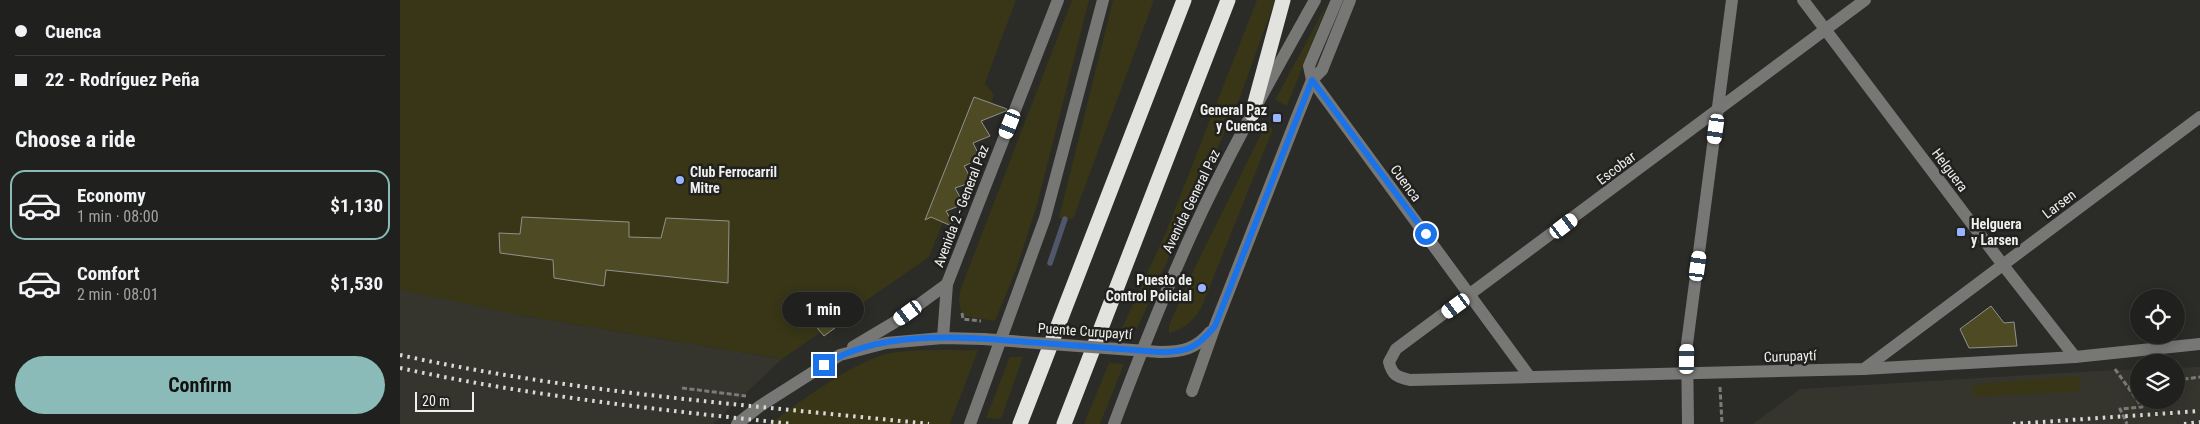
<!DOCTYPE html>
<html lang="en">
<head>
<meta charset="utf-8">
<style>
	body { margin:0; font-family:"Roboto Condensed",sans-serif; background:#2d2d2b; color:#f1f3f6; height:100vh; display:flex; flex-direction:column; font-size:19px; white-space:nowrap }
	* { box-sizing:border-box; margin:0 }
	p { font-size:16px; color:#a2a3a4 }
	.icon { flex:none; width:28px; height:28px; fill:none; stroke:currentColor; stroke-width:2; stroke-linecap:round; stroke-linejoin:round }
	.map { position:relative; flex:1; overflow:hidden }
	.details { display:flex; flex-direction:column; background:#20201e; width:400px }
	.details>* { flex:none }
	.top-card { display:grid; align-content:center; height:110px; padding:0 15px; background:#20201e }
	.controls { position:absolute; left:1730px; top:289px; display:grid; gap:10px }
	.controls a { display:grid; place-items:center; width:55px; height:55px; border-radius:50%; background:#20201e; box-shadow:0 2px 12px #0003,0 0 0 1px #3d3e3c; font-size:25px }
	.scale { position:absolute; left:15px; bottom:12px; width:59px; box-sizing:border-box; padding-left:5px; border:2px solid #efefed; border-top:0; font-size:14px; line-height:18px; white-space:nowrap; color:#efefed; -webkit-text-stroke:4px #21211f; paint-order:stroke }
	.end { position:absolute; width:22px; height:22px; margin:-11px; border:6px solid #1a73e8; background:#fff; box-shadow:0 0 0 2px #fff }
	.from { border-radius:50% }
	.bubble { position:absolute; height:35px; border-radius:18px; background:#20201e; box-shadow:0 2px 12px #0003,0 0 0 1px #3d3e3c; font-size:16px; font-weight:700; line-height:35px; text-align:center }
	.car { position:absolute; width:15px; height:30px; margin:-15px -8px; border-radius:6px; box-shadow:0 0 4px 1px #0007; background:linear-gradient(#fff 24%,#345 0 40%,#fff 0 76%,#345 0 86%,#fff 0) }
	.top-card b { display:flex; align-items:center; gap:18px; height:48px; font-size:19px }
	.top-card b+b { border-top:1px solid #3d3e3c }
	.top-card i { width:12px; height:12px; background:#f1f3f6 }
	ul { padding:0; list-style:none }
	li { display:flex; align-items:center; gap:15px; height:70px; margin:0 10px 8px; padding:0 5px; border:2px solid transparent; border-radius:15px }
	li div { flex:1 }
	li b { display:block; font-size:19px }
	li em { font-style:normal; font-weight:700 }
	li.current { border-color:#8bbbb9 }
	li>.icon { width:45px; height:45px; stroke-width:1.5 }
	h2 { padding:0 15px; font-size:22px; line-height:60px }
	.button { display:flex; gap:10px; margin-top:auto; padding:10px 15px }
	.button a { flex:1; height:58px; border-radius:30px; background:#8bbbb9; color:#111; font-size:20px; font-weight:700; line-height:58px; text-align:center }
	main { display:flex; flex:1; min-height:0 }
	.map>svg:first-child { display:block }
</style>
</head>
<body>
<main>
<section class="details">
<div class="top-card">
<b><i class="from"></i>Cuenca</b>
<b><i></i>22 - Rodríguez Peña</b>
</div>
<h2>Choose a ride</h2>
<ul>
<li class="current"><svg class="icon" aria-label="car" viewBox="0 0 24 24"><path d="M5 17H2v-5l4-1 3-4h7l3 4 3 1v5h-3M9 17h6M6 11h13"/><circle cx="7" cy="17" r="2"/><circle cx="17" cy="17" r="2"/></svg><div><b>Economy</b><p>1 min · 08:00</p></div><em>$1,130</em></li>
<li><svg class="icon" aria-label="car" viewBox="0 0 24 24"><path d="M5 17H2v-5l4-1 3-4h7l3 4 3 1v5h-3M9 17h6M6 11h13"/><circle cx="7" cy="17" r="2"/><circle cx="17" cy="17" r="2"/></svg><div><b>Comfort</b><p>2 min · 08:01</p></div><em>$1,530</em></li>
</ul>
<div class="button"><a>Confirm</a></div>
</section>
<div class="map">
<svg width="1800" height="424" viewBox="0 0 1800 424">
	<rect width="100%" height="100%" fill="#2b2b28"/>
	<!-- built -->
	<g fill="#36352d">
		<path d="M0,289L125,316L382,359L313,424H0Z"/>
		<path d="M1800,367V424H1353L1400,389L1697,371L1739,369V400H1776V368Z"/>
	</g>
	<!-- green -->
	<g fill="#383617">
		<path d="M0,0H616L585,83L594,95L529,257L382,359L125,316L0,290Z"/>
		<path d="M672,0H689L637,205L616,270L595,321L564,316C558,306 558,299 561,288Z"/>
		<path d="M713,0H754L673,219L659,218Z"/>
		<path d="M857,0H875L839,100L737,329L722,328L766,232Z"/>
		<path d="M927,4L887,106L875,100Z"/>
		<path d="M865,126L873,129L802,306C795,320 784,329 769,333V325L795,267Z"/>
		<path d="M578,350L550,424H370C399,402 451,363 486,354C515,348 548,351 578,350Z"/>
		<path d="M610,357H623L601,419L586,418Z"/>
		<path d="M709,363L724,364L700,424H684Z"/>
		<path d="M1679,376V392L1571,397L1575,384Z"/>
	</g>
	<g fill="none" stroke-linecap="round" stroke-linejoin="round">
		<!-- stream -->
		<path stroke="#51576b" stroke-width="5.5" d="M650,263L665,219"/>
	</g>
	<!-- building -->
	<g fill="#4e4b24" stroke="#91918e">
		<path d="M574,97L607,109L606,111L581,121L590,136L573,143L581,159L564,166L573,182L555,188L564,204L546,211L556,228L531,217L525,220Z"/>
		<path d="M122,217L229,222V237L261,238L266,218L329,221L328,283L206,270L204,286L154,278L153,260L100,253L99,233L120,234Z"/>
		<path d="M441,302L451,316L424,336L413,323Z"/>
		<path d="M1591,306L1604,323L1614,322L1617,346L1569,348L1560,329Z"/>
	</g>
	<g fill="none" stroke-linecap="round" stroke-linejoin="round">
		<!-- path -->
		<g stroke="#7b7b79" stroke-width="3" stroke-dasharray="5 2.5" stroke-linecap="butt">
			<path d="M562,313L563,319L581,321"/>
			<path d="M1715,369L1742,407L1720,409L1727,424"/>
			<path d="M1776,380L1800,377"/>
			<path d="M1320,387L1322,424"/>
			<path d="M1728,387L1739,386"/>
			<path d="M282,388L346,396"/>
		</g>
		<!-- minor -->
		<g stroke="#777775" stroke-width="12">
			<path d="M937,0L909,66L912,80L1129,376"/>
			<path d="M1403,0L1603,265L1675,357"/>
			<path d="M1465,0L996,349L989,362C992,375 997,377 1010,380L1463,369L1675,357L1800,344"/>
			<path d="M543,338L547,284L658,0"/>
			<path d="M453,347L495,322L547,284"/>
			<path d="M760,352C782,352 796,349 810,332"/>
			<path d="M1464,369L1800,117"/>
			<path d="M792,391L815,326L897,117L912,80L922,70L950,0"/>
			<path d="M337,424L360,406L440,355L486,343L543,338L583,339"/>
			<path d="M570,424L645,218L703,0"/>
			<path d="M714,424C738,360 763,297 791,235C828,154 872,77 915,0"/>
			<path d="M1288,424L1287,344L1332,0"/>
		</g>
		<!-- highway -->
		<g stroke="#e2e2df" stroke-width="15">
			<path d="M852,114L883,0"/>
			<path d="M620,424L784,0"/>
			<path d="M664,424L828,0"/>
		</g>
		<!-- rail -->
		<g stroke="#d9d9d6" stroke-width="4" stroke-dasharray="2.5 5" stroke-linecap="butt">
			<path d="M0,355C174,393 352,405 529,424"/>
			<path d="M0,368C130,396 261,410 393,424"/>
			<path d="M1613,424L1800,411"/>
			<path d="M1784,424L1800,422"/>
		</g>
		<!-- minor-bridge -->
		<path stroke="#777775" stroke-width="12" d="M583,339L760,352"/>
	</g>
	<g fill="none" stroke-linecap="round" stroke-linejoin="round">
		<!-- route -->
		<path stroke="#1a73e8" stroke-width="6" d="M424,365C484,327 574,338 642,343C681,346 720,349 760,352C788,352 797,348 815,326L912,80L1026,234"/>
	</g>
	<!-- markers -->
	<g fill="#99b5fd" stroke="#21211f" stroke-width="2">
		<rect x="872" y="113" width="10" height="10" rx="2.5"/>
		<circle cx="280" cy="180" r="5"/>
		<rect x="1556" y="227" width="10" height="10" rx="2.5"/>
		<circle cx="802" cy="288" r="5"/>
	</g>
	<g text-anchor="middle" stroke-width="5" stroke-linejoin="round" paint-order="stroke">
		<!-- poi labels -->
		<g font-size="14" font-weight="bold" fill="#efefed" stroke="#21211f" text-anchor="end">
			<text x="867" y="115">General Paz<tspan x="867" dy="16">y Cuenca</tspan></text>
			<text x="290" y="177" text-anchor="start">Club Ferrocarril<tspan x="290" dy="16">Mitre</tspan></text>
			<text x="1571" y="229" text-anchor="start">Helguera<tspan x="1571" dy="16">y Larsen</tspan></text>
			<text x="792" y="285">Puesto de<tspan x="792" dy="16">Control Policial</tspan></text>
		</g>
		<!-- street labels -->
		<g font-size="14" fill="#efefed" stroke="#21211f">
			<text transform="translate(1216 168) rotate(-37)" y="5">Escobar</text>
			<text transform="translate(1550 170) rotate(53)" y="5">Helguera</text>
			<text transform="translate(1006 183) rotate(54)" y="5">Cuenca</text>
			<text transform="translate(791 201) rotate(-64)" y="5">Avenida General Paz</text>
			<text transform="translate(1659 204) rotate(-37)" y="5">Larsen</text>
			<text transform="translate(561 206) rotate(-69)" y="5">Avenida 2 - General Paz</text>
			<text transform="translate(685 331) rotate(4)" y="5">Puente Curupaytí</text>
			<text transform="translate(1390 356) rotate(-2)" y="5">Curupaytí</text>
		</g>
	</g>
</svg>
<div class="controls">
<a><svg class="icon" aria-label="locate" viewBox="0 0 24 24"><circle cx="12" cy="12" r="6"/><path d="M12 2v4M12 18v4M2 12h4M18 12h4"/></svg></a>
<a><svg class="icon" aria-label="layers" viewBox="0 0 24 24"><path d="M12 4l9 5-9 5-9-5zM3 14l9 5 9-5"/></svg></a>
</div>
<div class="scale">20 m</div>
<i class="end from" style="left:1026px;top:234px"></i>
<i class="end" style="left:424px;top:365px"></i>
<div class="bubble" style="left:382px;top:292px;width:82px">1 min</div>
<i class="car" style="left:610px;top:124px;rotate:202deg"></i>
<i class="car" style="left:1316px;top:129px;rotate:188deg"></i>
<i class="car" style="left:1164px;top:226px;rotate:53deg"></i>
<i class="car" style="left:1298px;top:266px;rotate:8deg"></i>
<i class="car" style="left:1056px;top:306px;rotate:234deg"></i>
<i class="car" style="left:508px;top:313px;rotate:234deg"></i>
<i class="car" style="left:1287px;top:359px;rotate:1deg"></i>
</div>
</main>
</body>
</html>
